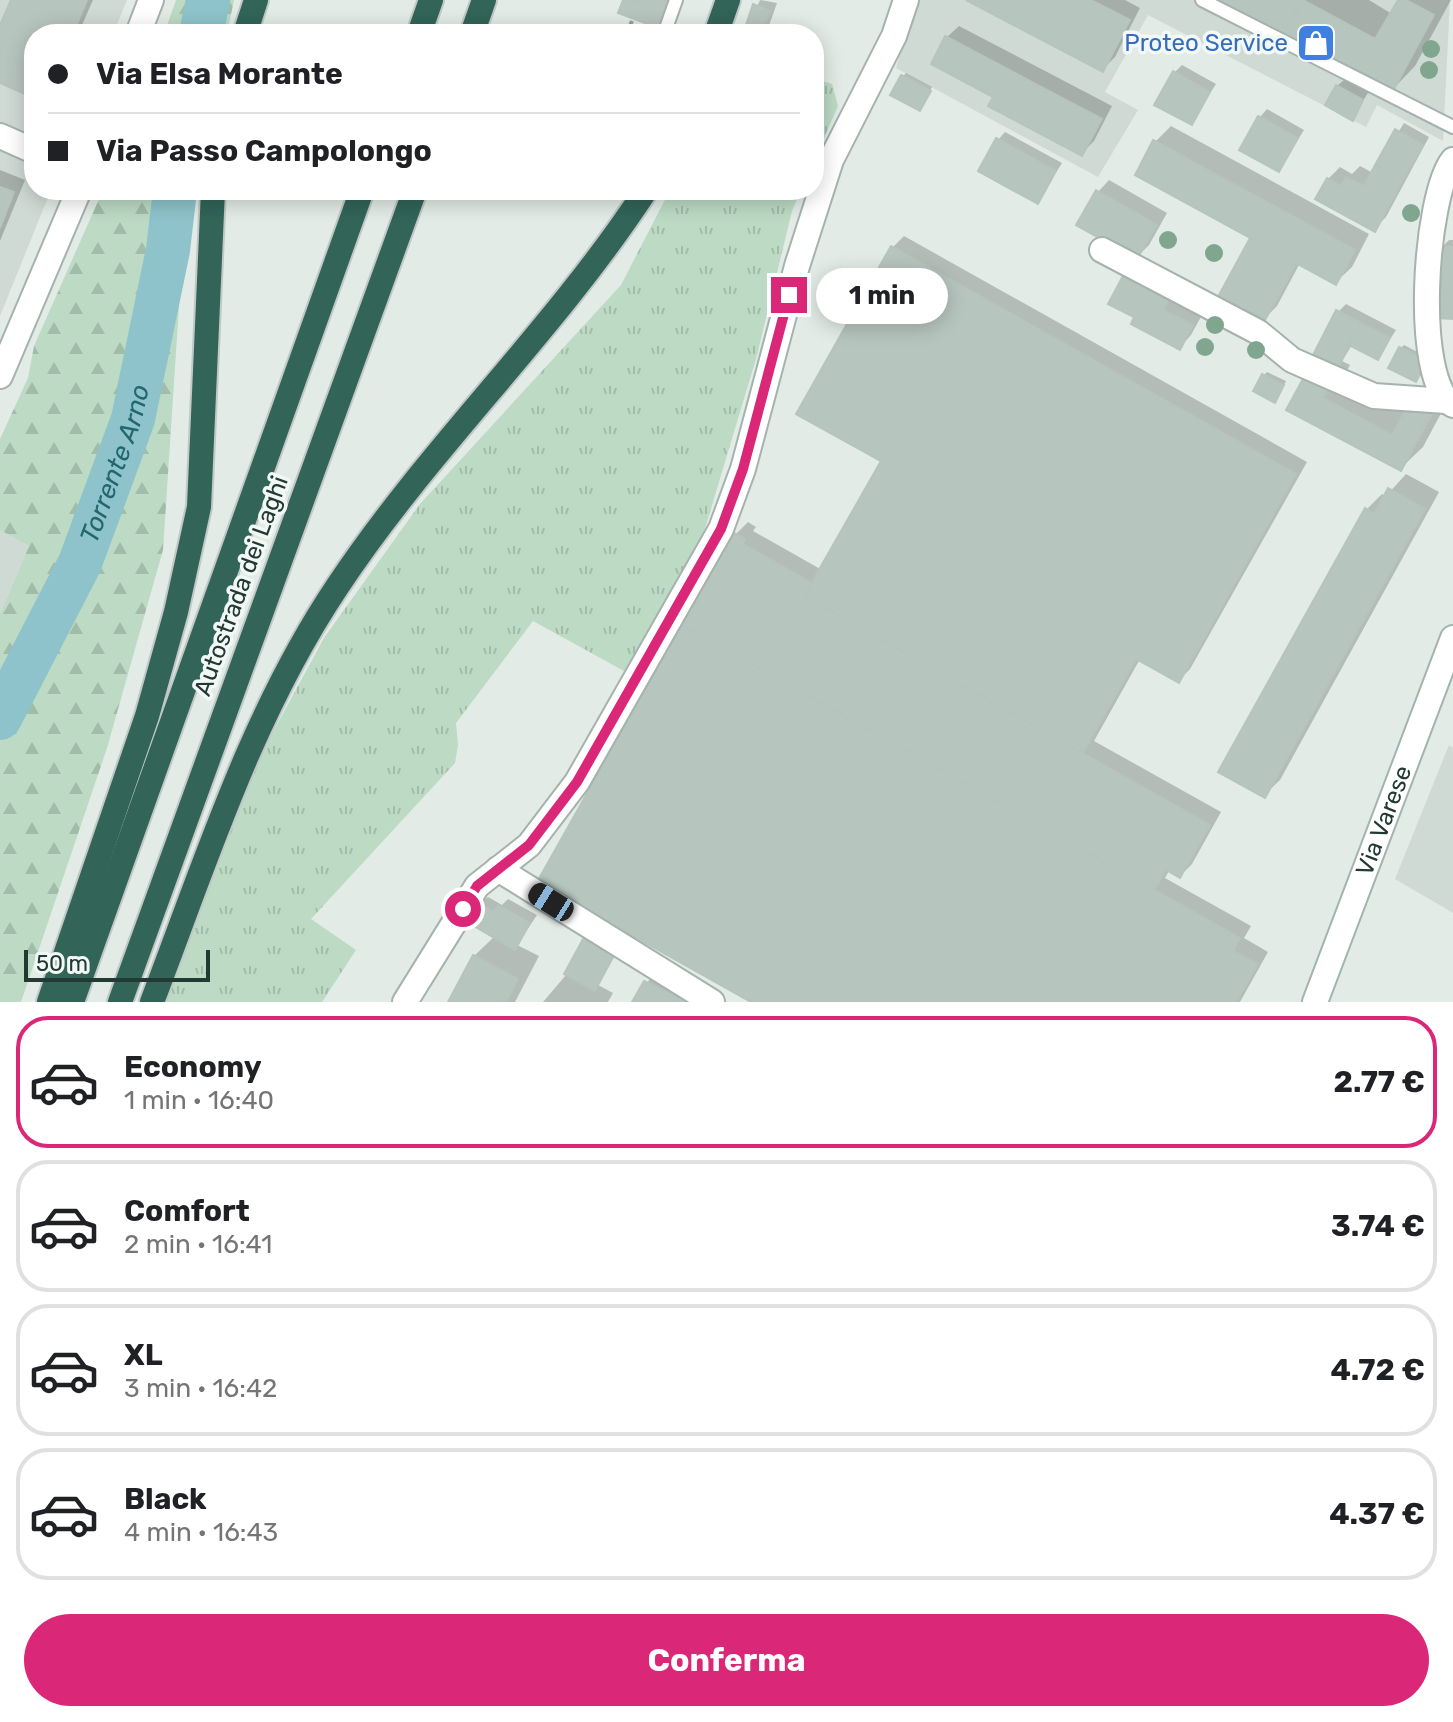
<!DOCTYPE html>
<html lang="it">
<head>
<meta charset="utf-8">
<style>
	body { margin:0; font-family:Rubik,sans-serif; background:#f6f6f6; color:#202124; height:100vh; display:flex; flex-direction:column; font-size:30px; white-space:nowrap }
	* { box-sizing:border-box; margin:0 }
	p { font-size:26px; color:#757577 }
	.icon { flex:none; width:44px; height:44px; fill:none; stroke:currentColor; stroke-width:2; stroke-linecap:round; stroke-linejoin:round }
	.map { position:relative; height:1002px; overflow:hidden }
	.panel { display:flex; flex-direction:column; background:#fff; flex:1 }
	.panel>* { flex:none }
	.top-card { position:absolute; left:24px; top:24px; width:800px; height:176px; border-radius:32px; box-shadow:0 4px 20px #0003; display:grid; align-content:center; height:176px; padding:0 24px; background:#fff }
	.scale { position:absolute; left:24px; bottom:20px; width:186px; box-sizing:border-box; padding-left:8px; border:4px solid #233a33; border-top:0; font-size:22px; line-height:28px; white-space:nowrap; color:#233a33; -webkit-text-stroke:6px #f2f8f5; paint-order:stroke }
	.end { position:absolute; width:36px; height:36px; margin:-18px; border:10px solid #db2777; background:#fff; box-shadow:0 0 0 4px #fff }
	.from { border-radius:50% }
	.bubble { position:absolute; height:56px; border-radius:28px; background:#fff; box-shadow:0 4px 20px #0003; font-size:26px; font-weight:700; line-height:56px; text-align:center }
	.car { position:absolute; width:24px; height:48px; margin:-24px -12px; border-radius:10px; box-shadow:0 0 6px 2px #0007; background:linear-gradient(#222 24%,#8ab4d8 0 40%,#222 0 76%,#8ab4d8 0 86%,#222 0) }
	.top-card b { display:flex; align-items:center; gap:28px; height:76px; font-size:30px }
	.top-card b+b { border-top:2px solid #e0e0e0 }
	.top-card i { width:20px; height:20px; background:#202124 }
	ul { padding:14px 0 0; list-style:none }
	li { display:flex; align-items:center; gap:24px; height:132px; margin:0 16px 12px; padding:0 8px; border:4px solid #e0e0e0; border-radius:32px }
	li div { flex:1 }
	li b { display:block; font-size:30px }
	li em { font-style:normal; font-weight:700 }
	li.active { border-color:#db2777 }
	li>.icon { width:72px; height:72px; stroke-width:1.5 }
	.action { display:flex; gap:16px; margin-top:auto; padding:16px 24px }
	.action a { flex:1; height:92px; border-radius:48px; background:#db2777; color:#fff; font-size:32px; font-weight:700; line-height:92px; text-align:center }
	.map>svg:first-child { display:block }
</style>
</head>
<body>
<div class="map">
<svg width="1453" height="1002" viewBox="0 0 1453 1002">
	<defs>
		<pattern id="grass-tufts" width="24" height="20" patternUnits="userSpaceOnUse" patternTransform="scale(2)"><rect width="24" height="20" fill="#bcdac4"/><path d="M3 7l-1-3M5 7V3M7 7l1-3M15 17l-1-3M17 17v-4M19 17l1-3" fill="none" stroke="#a1bca9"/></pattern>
		<pattern id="forest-firs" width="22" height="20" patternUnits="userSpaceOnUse" patternTransform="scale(2)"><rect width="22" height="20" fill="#bcdac4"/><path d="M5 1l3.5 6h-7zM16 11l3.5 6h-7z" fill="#a1bca9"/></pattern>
	</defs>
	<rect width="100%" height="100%" fill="#e2ebe6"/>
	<!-- built -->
	<g fill="#d0dad5">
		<path d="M0,0H127L113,34H34V190H51L0,316Z"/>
		<path d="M915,0H1450L1443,141L1377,105L1366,127L1148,15L1105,92L1138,110L1098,177L896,68Z"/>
		<path d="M0,530L29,546L0,614Z"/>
		<path d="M1449,745L1453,748V913L1395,879Z"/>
	</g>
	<!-- grass -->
	<g fill="url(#grass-tufts)">
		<path d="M814,78L832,84L838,106L814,161Z"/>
		<path d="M670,190H801L792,211L756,359L700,545L624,671L533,621L456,723L458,745L455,763L311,919L356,950L322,1002H164L262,752L324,638L420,504L621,285Z"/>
	</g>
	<!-- forest -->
	<g fill="url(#forest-firs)">
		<path d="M176,0H234L227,34H164Z"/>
		<path d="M103,190H196L181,276L163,550L107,748L21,1002H0V614L29,546L0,530V439L28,378L34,346Z"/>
	</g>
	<!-- shadow -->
	<g fill="#0003">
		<path d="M13,0H93L78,34H34V96L0,81V30Z"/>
		<path d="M625,0H677L674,9L658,25L621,12Z"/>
		<path d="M760,0L777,3L766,34H745Z"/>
		<path d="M970,0H1125L1140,8L1115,57L1103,69Z"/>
		<path d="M1224,0H1369L1392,14L1400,0H1451L1415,66L1393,89Z"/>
		<path d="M959,26L1112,106L1094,141L1082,153L996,96L947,37Z"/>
		<path d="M1182,65L1216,84L1191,123L1174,73Z"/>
		<path d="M906,73L932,87L923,105L903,76Z"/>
		<path d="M1345,79L1369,91L1353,118L1337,86Z"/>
		<path d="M1267,109L1304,130L1279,170L1260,117Z"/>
		<path d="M1404,123L1429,137L1386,217L1374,229L1328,179L1340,167L1352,174L1360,166L1373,173Z"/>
		<path d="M1171,126L1369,234L1352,267L1336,282L1300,263L1277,306L1265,318L1254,238L1155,142Z"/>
		<path d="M1005,132L1062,163L1038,201L998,140Z"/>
		<path d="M0,170L25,180L0,241Z"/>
		<path d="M1109,180L1167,213L1149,245L1137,257L1098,192Z"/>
		<path d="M904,236L1307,462L1190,669L1178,681L1140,659L1094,741L1221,812L1192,864L1180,876L1170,869L1165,878L1251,926L1244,938L1268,952L1240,1002H755L736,534L748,522L756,527L753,531L822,570L883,461L892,248Z"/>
		<path d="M1449,240H1453V317L1441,248Z"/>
		<path d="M1127,272L1203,313L1191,335L1180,347Z"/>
		<path d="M1346,304L1396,330L1378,358L1352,345L1342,361L1350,365L1344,376L1408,409L1433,383H1453V391L1423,447L1400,469L1289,410L1306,376L1324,358L1338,312Z"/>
		<path d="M1404,345L1429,358L1416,380L1401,348Z"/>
		<path d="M1267,372L1286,381L1277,398L1264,375Z"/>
		<path d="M1406,474L1439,492L1280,780L1264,795L1366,510L1382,494L1386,496Z"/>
		<path d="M488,897L502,905L508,899L537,915L517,945L539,956L515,1002H451L474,956L495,936L480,904Z"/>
		<path d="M593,932L620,947L598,985L613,993L608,1002H543L566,975Z"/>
		<path d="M653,974L690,1002H635Z"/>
	</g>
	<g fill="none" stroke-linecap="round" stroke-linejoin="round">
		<!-- river -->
		<g stroke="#8ec3cb" stroke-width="44">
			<path d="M201,34L208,0"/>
			<path id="s1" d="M0,718L80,563L133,419L168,250L175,190"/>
		</g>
	</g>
	<!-- building -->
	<g fill="#b7c5bf" stroke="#b5c4bd" stroke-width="2">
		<path d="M11,0H87L73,34H34V98L0,83V25Z"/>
		<path d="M623,0L633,1L668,0L658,28L618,13Z"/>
		<path d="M966,0H1091L1130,20L1103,72Z"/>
		<path d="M1219,0H1303L1283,34Z"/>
		<path d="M1303,0L1375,39L1398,0H1406L1434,15L1393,91L1283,34Z"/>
		<path d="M753,4L770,11L762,34H743Z"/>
		<path d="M945,36L1102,119L1082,156L988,106L993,97L931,64Z"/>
		<path d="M1173,71L1210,92L1192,125L1154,105Z"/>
		<path d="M901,75L931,91L920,111L890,95Z"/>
		<path d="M1336,85L1363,100L1353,121L1325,105Z"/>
		<path d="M1258,116L1298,138L1279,172L1239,150Z"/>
		<path d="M1395,129L1423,145L1403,180L1375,165Z"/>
		<path d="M996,138L1056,171L1038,204L978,171Z"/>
		<path d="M1153,140L1355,250L1336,285L1135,175Z"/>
		<path d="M1375,165L1403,180L1375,232L1315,199L1327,178L1341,186L1346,177L1364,186Z"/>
		<path d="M0,187L14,192L0,228Z"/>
		<path d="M1096,190L1157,225L1137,259L1076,225Z"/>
		<path d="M1250,238L1297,263L1265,320L1219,295Z"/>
		<path d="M891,246L1296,474L1179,683L1136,659L1083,753L804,596L881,461L796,414Z"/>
		<path d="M1439,247H1453V319L1437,318Z"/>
		<path d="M1126,270L1171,295L1163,310L1193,325L1180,350L1131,324L1134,317L1108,304Z"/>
		<path d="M1336,310L1361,323L1338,368L1313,355Z"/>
		<path d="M1361,323L1390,338L1378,360L1349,345Z"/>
		<path d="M1399,347L1427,361L1416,382L1388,368Z"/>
		<path d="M1262,374L1284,385L1275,403L1253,391Z"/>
		<path d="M1305,375L1329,388L1323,398L1392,435L1408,405H1437L1401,471L1286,410Z"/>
		<path d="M1388,488L1425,509L1265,798L1218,772L1365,508L1374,514Z"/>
		<path d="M734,533L745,539L743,544L812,583L804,596L1210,825L1180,878L1166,870L1154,890L682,625Z"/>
		<path d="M682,625L1240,938L1233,951L1258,964L1236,1002H751L537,882Z"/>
		<path d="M478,903L494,912L498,905L530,923L515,950L467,922Z"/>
		<path d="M583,939L614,955L595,991L564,974Z"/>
		<path d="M473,955L518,979L506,1002H448Z"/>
		<path d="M644,981L685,1002H632Z"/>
	</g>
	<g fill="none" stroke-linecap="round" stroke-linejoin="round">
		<defs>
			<g id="service">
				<path d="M1202,0L1453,127"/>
				<path d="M664,34L676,0"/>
			</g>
			<g id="minor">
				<path d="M138,34L151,0"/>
				<path d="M0,136L34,151"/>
				<path d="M1453,160C1425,195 1412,381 1453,405"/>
				<path d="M1102,250L1258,332L1292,360L1374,396L1446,401"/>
				<path d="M0,376L79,190"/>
				<path d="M498,869L712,1002"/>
				<path d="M405,1002L477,886L529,845L577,782L721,529L743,469L797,266L831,160L894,36L906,0"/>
			</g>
			<g id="secondary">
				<path id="s2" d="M1315,1002L1453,638"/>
			</g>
			<g id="motorway">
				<path d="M245,34L256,0"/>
				<path d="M419,34L431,0"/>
				<path d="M472,34L484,0"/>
				<path d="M716,34L728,0"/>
				<path d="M49,1002L147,716L176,612L199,507L213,190"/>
				<path d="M72,1002L362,190"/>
				<path d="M120,1002L415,190"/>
				<path d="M152,1002C206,861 252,714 337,587C429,448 554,331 646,190"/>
			</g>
		</defs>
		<!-- service casing -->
		<use href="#service" stroke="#a5b2ad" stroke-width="16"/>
		<!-- minor casing -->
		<use href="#minor" stroke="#a5b2ad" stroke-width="28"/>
		<!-- secondary casing -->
		<use href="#secondary" stroke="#a1b5ae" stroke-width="28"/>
		<!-- motorway casing -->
		<use href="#motorway" stroke="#c1c8c6" stroke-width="28"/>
		<!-- path -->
		<path stroke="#85ab9e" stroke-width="4" stroke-dasharray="4 6" stroke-linecap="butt" d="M627,34L633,18"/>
		<!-- service -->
		<use href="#service" stroke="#fff" stroke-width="12"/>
		<!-- minor -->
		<use href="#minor" stroke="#fff" stroke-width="24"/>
		<!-- secondary -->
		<use href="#secondary" stroke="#fff" stroke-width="24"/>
		<!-- motorway -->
		<use href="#motorway" stroke="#326458" stroke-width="24"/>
	</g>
	<!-- trees -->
	<g fill="#81a68f">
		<circle cx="1431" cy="49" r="9"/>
		<circle cx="1429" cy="70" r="9"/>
		<circle cx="1411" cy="213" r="9"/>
		<circle cx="1168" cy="240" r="9"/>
		<circle cx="1214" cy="253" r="9"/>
		<circle cx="1215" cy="325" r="9"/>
		<circle cx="1205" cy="347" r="9"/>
		<circle cx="1256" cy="350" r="9"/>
	</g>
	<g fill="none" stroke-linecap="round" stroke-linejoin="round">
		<!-- route -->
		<path stroke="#db2777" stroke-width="10" d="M463,909L477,886L529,845L577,782L721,529L743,469L789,295"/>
	</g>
	<!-- icons -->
	<defs>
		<symbol id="shop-square" viewBox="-11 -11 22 22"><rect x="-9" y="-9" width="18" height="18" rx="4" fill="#3f7fe0" stroke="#f2f8f5"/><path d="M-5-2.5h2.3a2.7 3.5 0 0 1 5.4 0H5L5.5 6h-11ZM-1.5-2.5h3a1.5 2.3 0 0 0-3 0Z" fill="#fff"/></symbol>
	</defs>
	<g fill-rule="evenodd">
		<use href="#shop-square" x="1294" y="21" width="44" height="44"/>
	</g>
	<g text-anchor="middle" stroke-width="7" stroke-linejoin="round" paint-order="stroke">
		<!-- shop labels -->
		<g font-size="24" fill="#366cbe" stroke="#f2f8f5" text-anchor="end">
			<text x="1288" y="51">Proteo Service</text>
		</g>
		<!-- street labels -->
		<g font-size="24" fill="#233a33" stroke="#f2f8f5">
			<text transform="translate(241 586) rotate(-70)" y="8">Autostrada dei Laghi</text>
			<text dy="8" stroke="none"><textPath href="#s2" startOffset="194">Via Varese</textPath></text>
		</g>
		<!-- water labels -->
		<g font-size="26" font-style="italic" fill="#236670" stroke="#f2f8f5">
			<text dy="9" stroke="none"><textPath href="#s1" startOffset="280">Torrente Arno</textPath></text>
		</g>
	</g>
</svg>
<div class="scale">50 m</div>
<i class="end from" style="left:463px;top:909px"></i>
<i class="end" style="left:789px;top:295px"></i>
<div class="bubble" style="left:816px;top:268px;width:132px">1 min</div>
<i class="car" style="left:551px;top:902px;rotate:302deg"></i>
<div class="top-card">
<b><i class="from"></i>Via Elsa Morante</b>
<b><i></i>Via Passo Campolongo</b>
</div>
</div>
<section class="panel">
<ul>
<li class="active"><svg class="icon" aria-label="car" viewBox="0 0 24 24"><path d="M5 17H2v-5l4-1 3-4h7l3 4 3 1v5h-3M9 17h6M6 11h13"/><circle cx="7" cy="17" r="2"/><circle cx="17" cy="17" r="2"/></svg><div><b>Economy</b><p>1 min · 16:40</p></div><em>2.77 €</em></li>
<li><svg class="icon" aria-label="car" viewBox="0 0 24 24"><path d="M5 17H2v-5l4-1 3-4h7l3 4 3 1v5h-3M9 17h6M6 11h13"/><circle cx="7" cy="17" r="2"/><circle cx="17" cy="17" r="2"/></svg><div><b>Comfort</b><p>2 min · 16:41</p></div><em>3.74 €</em></li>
<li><svg class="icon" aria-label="car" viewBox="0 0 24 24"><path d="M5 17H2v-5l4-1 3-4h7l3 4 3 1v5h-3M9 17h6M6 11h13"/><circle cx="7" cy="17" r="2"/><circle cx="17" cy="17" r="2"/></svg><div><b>XL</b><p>3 min · 16:42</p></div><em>4.72 €</em></li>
<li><svg class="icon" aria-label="car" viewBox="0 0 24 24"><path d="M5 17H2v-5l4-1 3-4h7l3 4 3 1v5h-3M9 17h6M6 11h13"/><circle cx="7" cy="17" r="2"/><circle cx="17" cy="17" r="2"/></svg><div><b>Black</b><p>4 min · 16:43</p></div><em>4.37 €</em></li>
</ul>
<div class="action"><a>Conferma</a></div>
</section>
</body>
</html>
